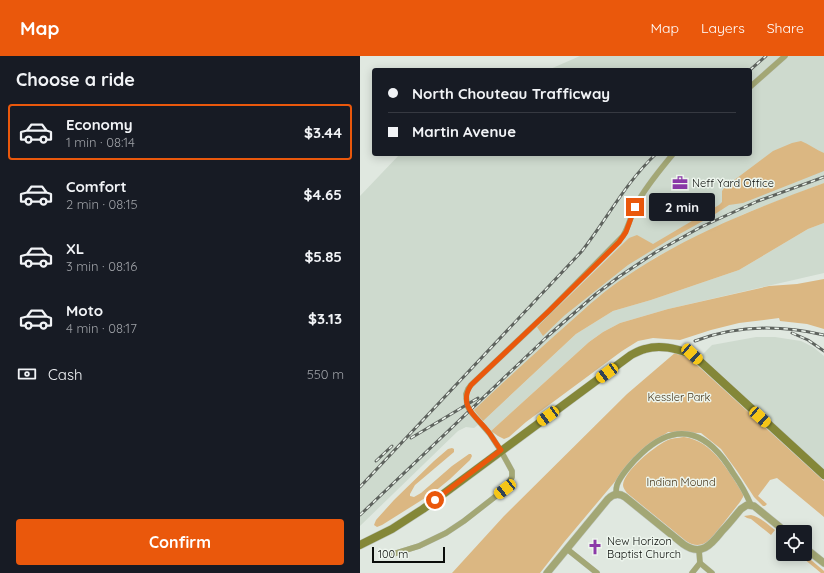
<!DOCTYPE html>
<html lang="en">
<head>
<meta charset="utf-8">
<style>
	body { margin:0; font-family:Quicksand,sans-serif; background:#242831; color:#f1f3f6; height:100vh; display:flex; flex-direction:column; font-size:15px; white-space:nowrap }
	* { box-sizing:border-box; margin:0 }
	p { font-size:13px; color:#9ea1a6 }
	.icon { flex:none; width:22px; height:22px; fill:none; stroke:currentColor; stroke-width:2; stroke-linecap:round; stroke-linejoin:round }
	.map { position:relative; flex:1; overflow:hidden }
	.panel { display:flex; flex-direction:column; background:#171b24; width:360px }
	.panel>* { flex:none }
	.hud { position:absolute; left:12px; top:12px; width:380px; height:88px; border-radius:4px; box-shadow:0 2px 10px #0003; display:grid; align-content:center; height:88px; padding:0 16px; background:#171b24 }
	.tools { position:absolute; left:416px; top:469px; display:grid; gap:8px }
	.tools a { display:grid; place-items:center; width:36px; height:36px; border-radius:4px; background:#171b24; box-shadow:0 2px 10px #0003; font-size:20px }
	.scale { position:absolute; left:12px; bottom:10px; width:73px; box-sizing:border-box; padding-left:4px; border:2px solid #0a0d0a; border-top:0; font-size:11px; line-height:14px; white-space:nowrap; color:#0a0d0a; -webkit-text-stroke:3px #edf5ed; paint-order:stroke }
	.end { position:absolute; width:18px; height:18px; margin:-9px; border:5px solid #ea580c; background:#fff; box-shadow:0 0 0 2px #fff }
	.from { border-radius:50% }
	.bubble { position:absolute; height:28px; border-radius:4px; background:#171b24; box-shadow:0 2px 10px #0003; font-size:13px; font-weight:800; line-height:28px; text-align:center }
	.car { position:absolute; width:12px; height:24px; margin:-12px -6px; border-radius:5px; box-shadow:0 0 3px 1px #0007; background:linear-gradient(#f5c518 24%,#345 0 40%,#f5c518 0 76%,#345 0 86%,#f5c518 0) }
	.hud b { display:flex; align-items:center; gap:14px; height:38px; font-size:15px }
	.hud b+b { border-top:1px solid #363941 }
	.hud i { width:10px; height:10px; background:#f1f3f6 }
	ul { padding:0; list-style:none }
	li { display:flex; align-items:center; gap:12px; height:56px; margin:0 8px 6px; padding:0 8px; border:2px solid transparent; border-radius:4px }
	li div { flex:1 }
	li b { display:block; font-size:15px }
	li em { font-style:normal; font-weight:800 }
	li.active { border-color:#ea580c }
	li>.icon { width:36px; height:36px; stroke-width:1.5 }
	h2 { padding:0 16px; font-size:18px; line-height:48px }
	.pay { display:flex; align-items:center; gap:10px; height:44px; padding:0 16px; font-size:15px }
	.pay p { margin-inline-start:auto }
	.cta { display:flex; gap:8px; margin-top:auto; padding:8px 16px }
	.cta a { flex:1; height:46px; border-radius:4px; background:#ea580c; color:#fff; font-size:16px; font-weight:800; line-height:46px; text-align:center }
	header { display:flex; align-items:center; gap:24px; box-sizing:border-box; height:56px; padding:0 20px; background:#ea580c; color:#fff }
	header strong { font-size:19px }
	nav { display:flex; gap:22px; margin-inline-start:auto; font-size:14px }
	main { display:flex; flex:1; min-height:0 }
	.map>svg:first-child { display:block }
</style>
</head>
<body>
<header>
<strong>Map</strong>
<nav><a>Map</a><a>Layers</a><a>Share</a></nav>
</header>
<main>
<section class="panel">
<h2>Choose a ride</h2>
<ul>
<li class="active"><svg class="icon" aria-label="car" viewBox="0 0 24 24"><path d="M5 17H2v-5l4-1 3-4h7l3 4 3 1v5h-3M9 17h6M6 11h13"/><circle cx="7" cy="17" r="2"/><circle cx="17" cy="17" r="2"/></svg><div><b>Economy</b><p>1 min · 08:14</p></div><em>$3.44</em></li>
<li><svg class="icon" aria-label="car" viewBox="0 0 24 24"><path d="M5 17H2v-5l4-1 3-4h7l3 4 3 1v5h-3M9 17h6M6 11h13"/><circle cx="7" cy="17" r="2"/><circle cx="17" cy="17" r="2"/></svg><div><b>Comfort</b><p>2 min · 08:15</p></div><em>$4.65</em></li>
<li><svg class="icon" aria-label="car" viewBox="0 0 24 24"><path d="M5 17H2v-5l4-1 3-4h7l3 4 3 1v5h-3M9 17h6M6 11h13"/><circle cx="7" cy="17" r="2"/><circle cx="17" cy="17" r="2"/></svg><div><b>XL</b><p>3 min · 08:16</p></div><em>$5.85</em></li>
<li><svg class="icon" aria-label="car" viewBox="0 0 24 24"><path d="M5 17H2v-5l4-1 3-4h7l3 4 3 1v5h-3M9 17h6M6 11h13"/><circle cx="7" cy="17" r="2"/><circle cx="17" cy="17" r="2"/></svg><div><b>Moto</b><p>4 min · 08:17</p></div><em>$3.13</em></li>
</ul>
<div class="pay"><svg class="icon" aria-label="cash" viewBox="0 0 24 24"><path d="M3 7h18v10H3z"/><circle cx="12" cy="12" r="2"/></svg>Cash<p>550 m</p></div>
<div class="cta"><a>Confirm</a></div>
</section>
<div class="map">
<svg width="464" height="517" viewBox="0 0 464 517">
	<rect width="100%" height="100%" fill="#e0e8e0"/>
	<!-- built -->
	<g fill="#cedace">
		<path d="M220,0H464V127L384,158L294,202L123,365L216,278L253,255L291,244L379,214L448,173L464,167V217L308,253L260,267L243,276L229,286L131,375L123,365L114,372L106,371L98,375L0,470V140L40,98H390V14H188Z"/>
		<path d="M396,281H415L441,285L453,291L464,300V414L341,300L352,289Z"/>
	</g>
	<!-- green -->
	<g fill="#dbb782">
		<path d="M441,85C449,88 456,94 464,97V115L383,147L369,149L352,160L307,185L268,209L205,259L183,280L177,271L269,182L277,179L293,188L359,149L362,146V135L365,131L413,95L432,87Z"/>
		<path d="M464,127V167L448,173L379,214L291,244L253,255L216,278L123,365L114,354C146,324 178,294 210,266C228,250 246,233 267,220C327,179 396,152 464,127Z"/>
		<path d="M464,223V273L447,268L420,265L419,262L379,267L351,274L320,284L293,282L278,285L262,295L166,366L149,381L144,383L138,380L131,375L229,286L243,276L260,267L308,253L409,230L437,228Z"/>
		<path d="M316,296L326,299L464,425V461L417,422L410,424L398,440L407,448L405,450H403L394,441L377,415L361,393L341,377L308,376L279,397L205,485L180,517H92L144,460L267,338Z"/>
		<path d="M324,381C353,385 368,415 383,437V441L380,446L351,483C343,490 335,491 326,485L267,437C265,434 263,432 263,429C264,415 294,391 306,385C311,382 318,382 324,381Z"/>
		<path d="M92,392L94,393V396L55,429L50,438V440L54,441L61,437L92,410L109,398H111L112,400L110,404L90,423L73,437L22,469L17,471L14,469L16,464L34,444L74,405L88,393Z"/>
		<path d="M391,459C400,461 407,468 415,474L411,479L391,463L387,462L384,460Z"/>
		<path d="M438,498H444L464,515V517H461Z"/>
	</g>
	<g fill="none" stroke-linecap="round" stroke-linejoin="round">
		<defs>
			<g id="minor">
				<path d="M390,31L425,0"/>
				<path d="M256,438C256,435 256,432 257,429C260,420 274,404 282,397C319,363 349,377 373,417C380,427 386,437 391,449"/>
				<path d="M207,493L237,517"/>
				<path d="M30,499L59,490L86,477L104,465L145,433L152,421V415L141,395L130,378L110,355L107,349L106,338L108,333L111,329L189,255L263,180C269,170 271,159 276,149C286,130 300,114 313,98"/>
				<path d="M340,507L352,517"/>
				<path d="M332,517L340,507L339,494"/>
			</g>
			<g id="tertiary">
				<path d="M445,492L464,507"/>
				<path d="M187,517L248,443C253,438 259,437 265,441L323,488C341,501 351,489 362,475C369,468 375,460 381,453L387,449L394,450L426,476"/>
			</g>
			<path id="secondary" d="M0,489L32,473L63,453L271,299C275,297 280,294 285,293C301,288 316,293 332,298L464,419"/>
		</defs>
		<!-- minor casing -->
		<use href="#minor" stroke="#bec5be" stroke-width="6"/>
		<!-- tertiary casing -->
		<use href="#tertiary" stroke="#bec5be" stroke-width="8"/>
		<!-- secondary casing -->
		<use href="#secondary" stroke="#bec5be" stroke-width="9"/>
		<!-- minor -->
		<use href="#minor" stroke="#a3a775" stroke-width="5.5"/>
		<!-- tertiary -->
		<use href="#tertiary" stroke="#a3a775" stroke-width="7"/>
		<!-- secondary -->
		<use href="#secondary" stroke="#848738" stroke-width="8"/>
		<defs>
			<g id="rail">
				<path d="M390,14L406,0"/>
				<path d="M432,277L448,284L464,295"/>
				<path d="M335,285C377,269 421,269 464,279"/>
				<path d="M51,382L118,342"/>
				<path d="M16,405L32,390"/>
				<path d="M0,431L222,195C247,163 266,126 296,98"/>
				<path d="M0,459L189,279L236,238L260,220L296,196L341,171L398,145L464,121"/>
			</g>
		</defs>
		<!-- rail casing -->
		<use href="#rail" stroke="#5e635e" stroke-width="3"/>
		<!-- rail -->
		<use href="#rail" stroke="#edf5ed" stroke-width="1.5" stroke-dasharray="4.5" stroke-linecap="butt"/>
	</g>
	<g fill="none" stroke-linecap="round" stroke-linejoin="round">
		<!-- route -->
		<path stroke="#ea580c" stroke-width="5" d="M75,444L141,394C136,388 132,380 127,374C115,360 98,349 111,329L189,255L259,186L266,176L275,151"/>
	</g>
	<!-- icons -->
	<defs>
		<symbol id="office-bare" viewBox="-9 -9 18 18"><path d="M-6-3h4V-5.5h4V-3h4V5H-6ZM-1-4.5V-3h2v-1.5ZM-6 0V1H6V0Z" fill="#8b39a8" stroke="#edf5ed" stroke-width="2.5" paint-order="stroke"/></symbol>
		<symbol id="church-bare" viewBox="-9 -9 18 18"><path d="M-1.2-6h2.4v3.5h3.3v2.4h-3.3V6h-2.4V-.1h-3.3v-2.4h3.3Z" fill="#8b39a8" stroke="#edf5ed" stroke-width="2.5" paint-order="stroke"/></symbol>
	</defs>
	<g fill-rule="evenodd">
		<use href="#office-bare" x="309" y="116" width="22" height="22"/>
		<use href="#church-bare" x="224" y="480" width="22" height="22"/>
	</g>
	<g text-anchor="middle" stroke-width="3" stroke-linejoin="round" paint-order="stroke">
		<!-- poi labels -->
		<g font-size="11" fill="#0a0d0a" stroke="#edf5ed" text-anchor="start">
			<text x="332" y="131">Neff Yard Office</text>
			<text x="247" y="489">New Horizon<tspan x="247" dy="13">Baptist Church</tspan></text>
		</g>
		<!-- park labels -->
		<g font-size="11" fill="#443217" stroke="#edf5ed">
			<text x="319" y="345">Kessler Park</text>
			<text x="321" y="430">Indian Mound</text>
		</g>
	</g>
</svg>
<div class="tools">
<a><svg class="icon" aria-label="locate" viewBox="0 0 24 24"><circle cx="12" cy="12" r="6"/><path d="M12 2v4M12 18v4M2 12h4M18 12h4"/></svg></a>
</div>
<div class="scale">100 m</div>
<i class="end from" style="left:75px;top:444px"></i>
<i class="end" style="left:275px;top:151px"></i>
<div class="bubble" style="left:289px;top:137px;width:66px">2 min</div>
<i class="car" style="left:332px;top:298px;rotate:132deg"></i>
<i class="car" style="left:247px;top:317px;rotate:234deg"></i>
<i class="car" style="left:188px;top:360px;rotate:234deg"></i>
<i class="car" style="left:400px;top:361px;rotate:132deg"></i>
<i class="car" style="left:145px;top:433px;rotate:232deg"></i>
<div class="hud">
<b><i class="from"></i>North Chouteau Trafficway</b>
<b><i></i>Martin Avenue</b>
</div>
</div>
</main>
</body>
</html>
